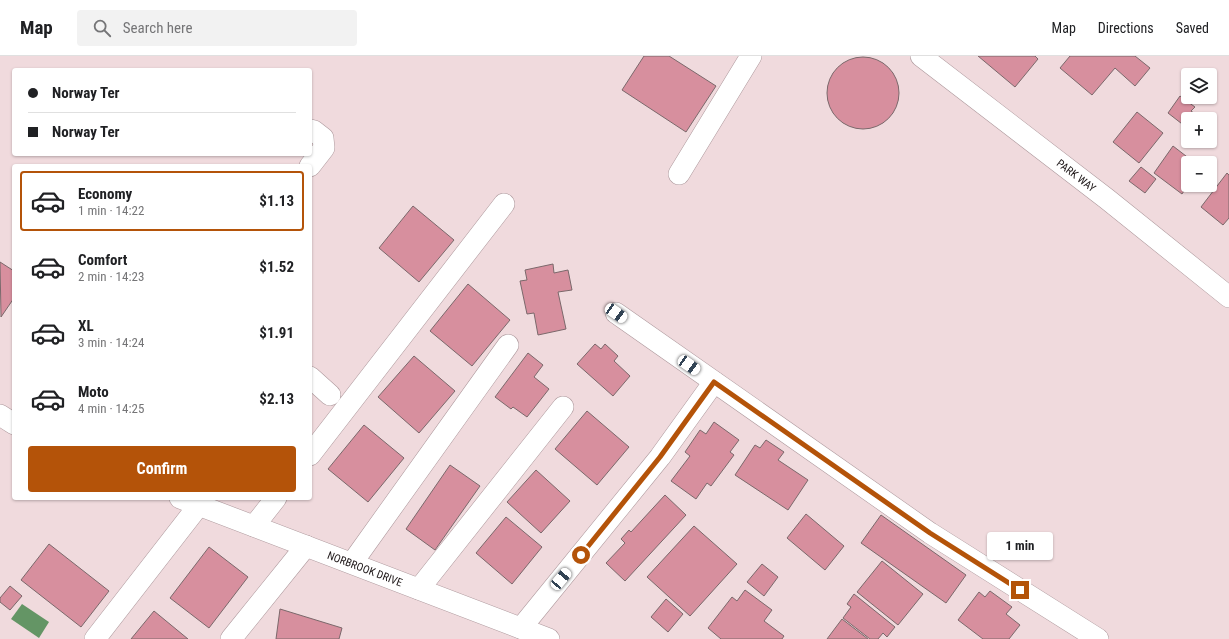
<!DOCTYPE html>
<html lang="en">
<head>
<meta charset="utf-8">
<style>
	body { margin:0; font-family:"Roboto Condensed",sans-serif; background:#f2f2f2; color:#202124; height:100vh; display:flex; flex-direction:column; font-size:15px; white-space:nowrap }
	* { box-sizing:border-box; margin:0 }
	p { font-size:13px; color:#757577 }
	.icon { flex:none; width:22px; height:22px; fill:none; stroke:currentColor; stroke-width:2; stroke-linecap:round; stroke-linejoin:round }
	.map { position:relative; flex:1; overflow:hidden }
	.sheet { position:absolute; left:12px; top:108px; width:300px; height:336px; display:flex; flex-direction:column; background:#fff; border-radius:4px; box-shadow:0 1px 3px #0004 }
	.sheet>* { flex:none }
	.guide { position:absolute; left:12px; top:12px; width:300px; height:88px; border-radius:4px; box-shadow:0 1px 3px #0004; display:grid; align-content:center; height:88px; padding:0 16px; background:#fff }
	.fabs { position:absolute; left:1181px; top:12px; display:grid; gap:8px }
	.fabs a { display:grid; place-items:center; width:36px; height:36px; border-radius:4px; background:#fff; box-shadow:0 1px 3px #0004; font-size:20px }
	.end { position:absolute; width:18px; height:18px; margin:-9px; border:5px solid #b45309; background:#fff; box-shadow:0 0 0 2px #fff }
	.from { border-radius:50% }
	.bubble { position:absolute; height:28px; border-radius:4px; background:#fff; box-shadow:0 1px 3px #0004; font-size:13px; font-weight:700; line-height:28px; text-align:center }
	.car { position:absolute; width:12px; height:24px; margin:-12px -6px; border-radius:5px; box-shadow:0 0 3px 1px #0007; background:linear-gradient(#fff 24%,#345 0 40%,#fff 0 76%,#345 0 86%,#fff 0) }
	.guide b { display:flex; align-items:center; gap:14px; height:38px; font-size:15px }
	.guide b+b { border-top:1px solid #e0e0e0 }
	.guide i { width:10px; height:10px; background:#202124 }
	ul { padding:7px 0 0; list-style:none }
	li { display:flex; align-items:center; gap:12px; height:60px; margin:0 8px 6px; padding:0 8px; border:2px solid transparent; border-radius:4px }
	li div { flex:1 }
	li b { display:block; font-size:15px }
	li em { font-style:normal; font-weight:700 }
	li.selected { border-color:#b45309 }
	li>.icon { width:36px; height:36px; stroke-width:1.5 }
	.cta { display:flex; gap:8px; margin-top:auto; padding:8px 16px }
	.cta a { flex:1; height:46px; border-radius:4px; background:#b45309; color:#fff; font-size:16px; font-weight:700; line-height:46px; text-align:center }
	header { display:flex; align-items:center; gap:24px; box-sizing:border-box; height:56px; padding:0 20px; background:#fff; border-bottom:1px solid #e0e0e0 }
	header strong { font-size:19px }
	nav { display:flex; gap:22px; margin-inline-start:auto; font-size:14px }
	.search { width:280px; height:36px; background:#f2f2f2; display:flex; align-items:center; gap:10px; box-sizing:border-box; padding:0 14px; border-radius:4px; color:#757577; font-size:15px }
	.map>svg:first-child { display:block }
</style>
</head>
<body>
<header>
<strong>Map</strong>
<div class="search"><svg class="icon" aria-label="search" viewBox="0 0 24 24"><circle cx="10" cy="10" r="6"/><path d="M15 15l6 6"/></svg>Search here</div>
<nav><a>Map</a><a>Directions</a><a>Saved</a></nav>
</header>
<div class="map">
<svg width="1229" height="583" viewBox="0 0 1229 583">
	<rect width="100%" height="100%" fill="#f0dadd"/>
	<!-- water -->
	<path fill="#649565" d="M22,548L49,566L39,582L11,563Z"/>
	<!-- building -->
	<g fill="#d78f9e" stroke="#7b686b">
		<path d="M644,0H669L716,30L686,76L622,34Z"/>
		<path d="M978,0H1035L1038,3L1015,31Z"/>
		<path d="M1070,0H1135L1150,12L1135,30L1115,12L1092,39L1060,12Z"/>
		<circle cx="863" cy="37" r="36"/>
		<path d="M1180,40L1195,51L1191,55L1202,63H1188V68L1186,71L1168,57Z"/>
		<path d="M1137,56L1163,77L1139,107L1113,86Z"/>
		<path d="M1173,90L1195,107H1188V129L1182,138L1154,117Z"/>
		<path d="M1141,111L1156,123L1145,137L1129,125Z"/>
		<path d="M1227,117L1229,119V162L1223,169L1201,151Z"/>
		<path d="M413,150L454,184L419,226L379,192Z"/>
		<path d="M0,206L14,215V242L1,261Z"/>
		<path d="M553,208L554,217L568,214L572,234L558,236L566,273L538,279L534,257L527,258L520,225L527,224L525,214Z"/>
		<path d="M468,228L510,264L472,310L430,275Z"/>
		<path d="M595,288L601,293L605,288L618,300L614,305L630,320L613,340L577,308Z"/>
		<path d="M528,297L543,309L534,321L549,333L527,361L513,351L511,353L495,341Z"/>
		<path d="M414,300L455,335L419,377L378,341Z"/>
		<path d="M587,355L629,391L597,429L555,393Z"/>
		<path d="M714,366L739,384L730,396L734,399L711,430L707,427L696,443L671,425L690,400L685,396L700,374L706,378Z"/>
		<path d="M364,369L404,402L368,446L328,413Z"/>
		<path d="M766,384L784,396L778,404L808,424L788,454L735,419L755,389L760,392Z"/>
		<path d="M450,409L480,430L435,494L406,473Z"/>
		<path d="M536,414L570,445L541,477L507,446Z"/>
		<path d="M665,439L686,459L625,525L606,507L625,487L621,483L629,474L631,476Z"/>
		<path d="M806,458L844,490L825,514L787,482Z"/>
		<path d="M881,459L966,519L946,547L861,487Z"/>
		<path d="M506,461L542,491L512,528L476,497Z"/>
		<path d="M694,470L737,508L690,560L647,521Z"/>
		<path d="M49,488L109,535L81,571L21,524Z"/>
		<path d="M209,491L248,521L209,572L170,542Z"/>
		<path d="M882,505L923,538L898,569L857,536Z"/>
		<path d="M762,508L778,521L764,540L747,526Z"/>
		<path d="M10,530L22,540L10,554L0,546V542Z"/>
		<path d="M745,534L772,554L764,565L784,580L782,583H721L708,572L732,541L737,545Z"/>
		<path d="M990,535L1012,551L1006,558L1020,569L1009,583H983L958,564L979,536L985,541Z"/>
		<path d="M854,538L895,571L887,581L883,577L878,583H870L843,562L851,551L847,548Z"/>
		<path d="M666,543L683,558L668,576L651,561Z"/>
		<path d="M280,553L342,572L339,583H276Z"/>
		<path d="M154,555L188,583H131Z"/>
		<path d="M842,563L868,583H827Z"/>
	</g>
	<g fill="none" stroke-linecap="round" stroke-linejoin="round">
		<defs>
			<g id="minor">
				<path id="s1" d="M921,0L1107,143L1229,241"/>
				<path d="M310,110L324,92L323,82L314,75L310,74"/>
				<path d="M679,118L751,0"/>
				<path d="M616,257L930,477L1098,583"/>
				<path d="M310,321L330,339"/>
				<path d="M0,359L14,368"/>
				<path d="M310,399L504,148"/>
				<path id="s2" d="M180,442L549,583"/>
				<path d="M254,470L276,442"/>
				<path d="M352,507L508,289"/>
				<path d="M419,533L563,351"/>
				<path d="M521,572L660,401L714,326"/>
				<path d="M95,583L199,449"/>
				<path d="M231,583L306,490"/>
			</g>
		</defs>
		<!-- minor casing -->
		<use href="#minor" stroke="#ad989c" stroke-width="22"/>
		<!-- minor -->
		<use href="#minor" stroke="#fff" stroke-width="21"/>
	</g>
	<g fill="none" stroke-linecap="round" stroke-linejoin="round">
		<!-- route -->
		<path stroke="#b45309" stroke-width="5" d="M581,499L660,401L714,326L930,477L1020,534"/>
	</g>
	<g text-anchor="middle" stroke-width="3.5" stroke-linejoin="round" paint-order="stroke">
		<!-- street labels -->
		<g font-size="11" fill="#1e1718" stroke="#f0dadd">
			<text dy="4" stroke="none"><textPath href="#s1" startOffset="196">PARK WAY</textPath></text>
			<text dy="4" stroke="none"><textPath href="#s2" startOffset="198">NORBROOK DRIVE</textPath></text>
		</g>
	</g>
</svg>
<div class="fabs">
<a><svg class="icon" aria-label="layers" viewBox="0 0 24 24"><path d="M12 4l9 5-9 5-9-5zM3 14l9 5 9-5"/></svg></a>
<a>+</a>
<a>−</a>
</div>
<i class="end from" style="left:581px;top:499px"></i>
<i class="end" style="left:1020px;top:534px"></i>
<div class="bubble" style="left:987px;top:476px;width:66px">1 min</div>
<i class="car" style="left:616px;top:257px;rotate:125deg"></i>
<i class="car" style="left:689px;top:309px;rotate:125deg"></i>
<i class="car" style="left:561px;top:523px;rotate:40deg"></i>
<div class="guide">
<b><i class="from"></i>Norway Ter</b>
<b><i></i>Norway Ter</b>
</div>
<section class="sheet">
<ul>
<li class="selected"><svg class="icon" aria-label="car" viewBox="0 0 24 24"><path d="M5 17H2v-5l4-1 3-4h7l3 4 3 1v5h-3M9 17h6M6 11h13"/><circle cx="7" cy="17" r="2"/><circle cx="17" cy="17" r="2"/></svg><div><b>Economy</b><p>1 min · 14:22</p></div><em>$1.13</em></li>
<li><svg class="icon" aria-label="car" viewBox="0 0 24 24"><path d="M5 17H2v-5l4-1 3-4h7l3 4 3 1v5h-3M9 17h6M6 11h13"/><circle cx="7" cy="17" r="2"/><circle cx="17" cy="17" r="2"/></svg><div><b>Comfort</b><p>2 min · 14:23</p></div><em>$1.52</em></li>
<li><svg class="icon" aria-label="car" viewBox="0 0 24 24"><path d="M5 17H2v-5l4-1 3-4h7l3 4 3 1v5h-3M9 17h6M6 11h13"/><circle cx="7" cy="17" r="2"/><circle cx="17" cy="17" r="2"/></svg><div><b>XL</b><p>3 min · 14:24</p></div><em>$1.91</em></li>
<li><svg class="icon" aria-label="car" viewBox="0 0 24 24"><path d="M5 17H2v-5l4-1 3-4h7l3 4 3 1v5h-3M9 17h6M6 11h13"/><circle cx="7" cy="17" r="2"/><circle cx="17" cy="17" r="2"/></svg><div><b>Moto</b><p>4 min · 14:25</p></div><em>$2.13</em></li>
</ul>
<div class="cta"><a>Confirm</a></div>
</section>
</div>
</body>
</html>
